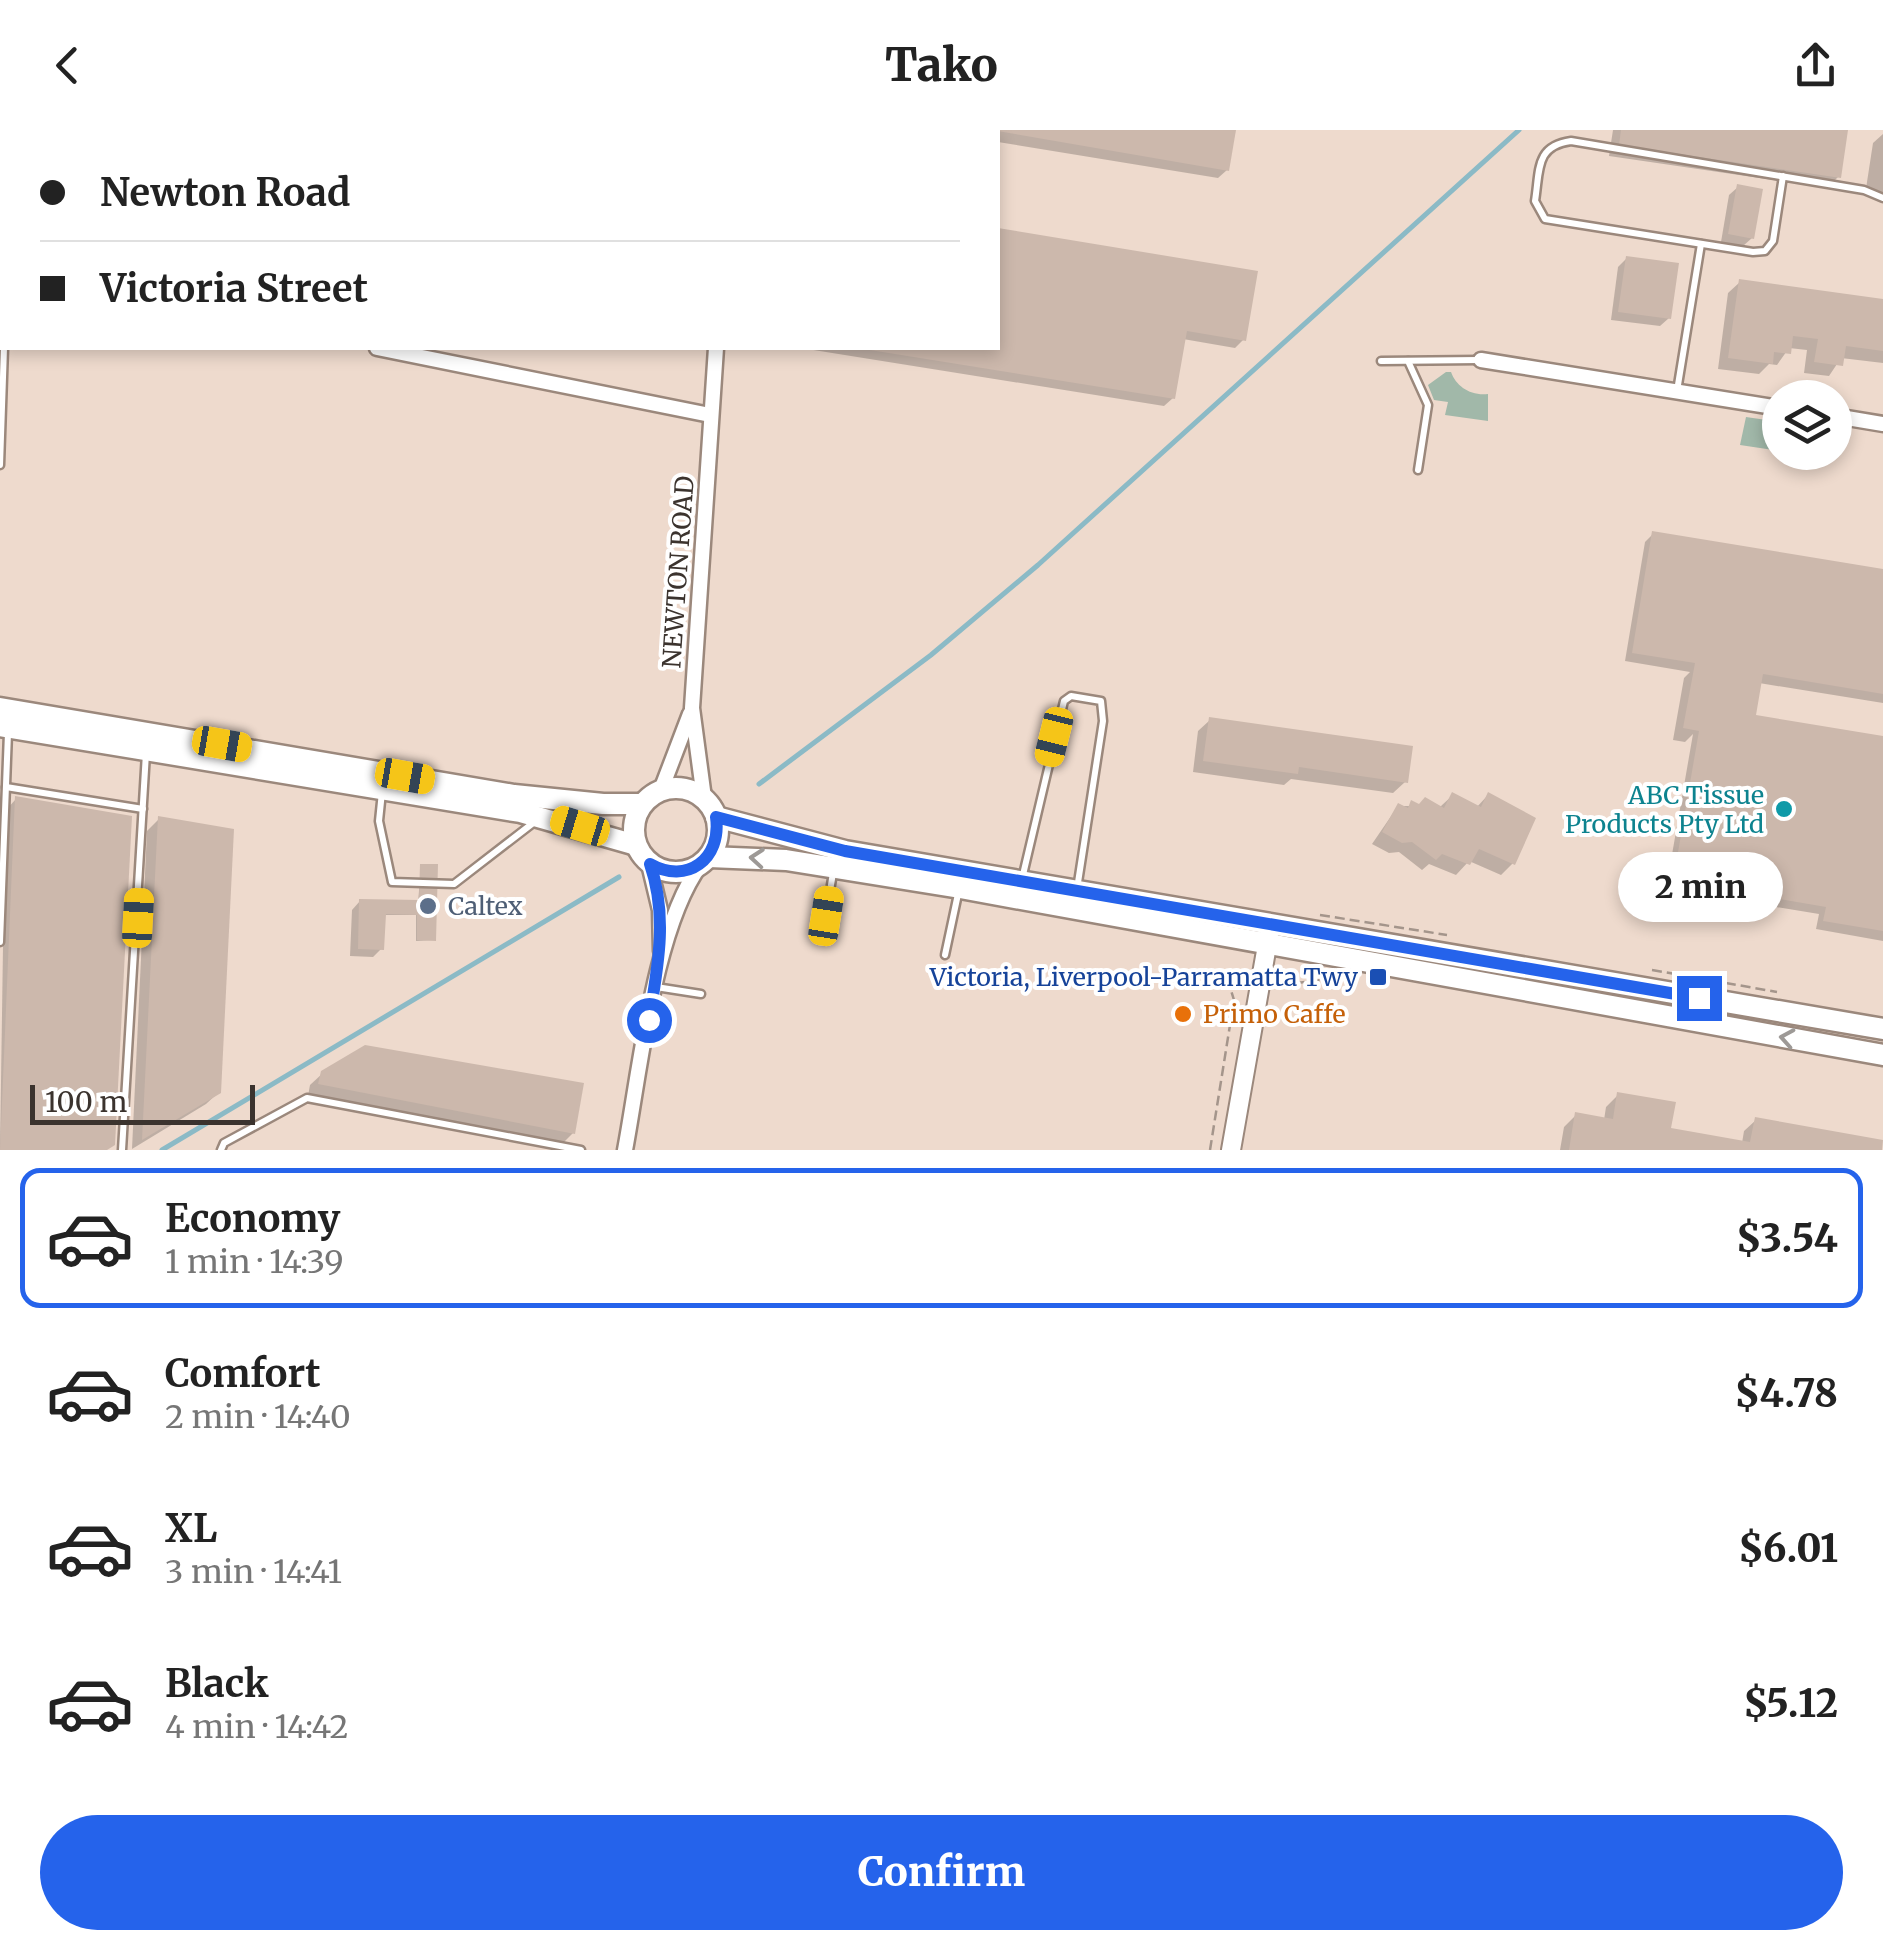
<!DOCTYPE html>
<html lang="en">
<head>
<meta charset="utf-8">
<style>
	body { margin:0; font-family:Merriweather,serif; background:#f6f6f6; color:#222; height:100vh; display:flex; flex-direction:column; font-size:38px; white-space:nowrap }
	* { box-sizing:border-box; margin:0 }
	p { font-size:32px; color:#767676 }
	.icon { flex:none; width:55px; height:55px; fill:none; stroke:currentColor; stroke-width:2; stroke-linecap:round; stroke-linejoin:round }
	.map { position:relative; height:1020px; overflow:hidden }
	.side { display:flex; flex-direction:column; background:#fff; flex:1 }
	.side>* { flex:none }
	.hud { position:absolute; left:0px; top:0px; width:1000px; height:220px; box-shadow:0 5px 15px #0003; display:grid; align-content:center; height:220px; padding:0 40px; background:#fff }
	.buttons { position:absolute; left:1762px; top:250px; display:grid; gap:20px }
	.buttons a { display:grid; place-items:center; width:90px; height:90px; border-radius:50%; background:#fff; box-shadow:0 5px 15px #0003; font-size:50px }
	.scale { position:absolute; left:30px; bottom:25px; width:225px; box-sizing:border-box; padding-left:10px; border:5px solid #3b332e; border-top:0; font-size:28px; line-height:35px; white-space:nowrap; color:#3b332e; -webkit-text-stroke:8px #fff; paint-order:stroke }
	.end { position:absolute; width:45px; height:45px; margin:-22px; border:12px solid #2563eb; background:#fff; box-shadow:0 0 0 5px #fff }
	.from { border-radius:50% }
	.bubble { position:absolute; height:70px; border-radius:35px; background:#fff; box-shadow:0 5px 15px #0003; font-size:32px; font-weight:800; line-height:70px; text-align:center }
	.car { position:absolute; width:30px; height:60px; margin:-30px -15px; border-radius:12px; box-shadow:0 0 8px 2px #0007; background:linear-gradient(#f5c518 24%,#345 0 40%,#f5c518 0 76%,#345 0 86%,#f5c518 0) }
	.hud b { display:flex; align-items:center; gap:35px; height:95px; font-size:38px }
	.hud b+b { border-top:2px solid #e0e0e0 }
	.hud i { width:25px; height:25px; background:#222 }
	ul { padding:18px 0 0; list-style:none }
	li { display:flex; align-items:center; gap:30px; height:140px; margin:0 20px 15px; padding:0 20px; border:5px solid transparent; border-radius:20px }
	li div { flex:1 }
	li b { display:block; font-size:38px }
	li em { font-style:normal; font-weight:800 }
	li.current { border-color:#2563eb }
	li>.icon { width:90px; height:90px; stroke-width:1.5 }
	.primary-button { display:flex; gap:20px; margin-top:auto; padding:20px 40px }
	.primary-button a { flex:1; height:115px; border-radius:60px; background:#2563eb; color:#fff; font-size:40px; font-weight:800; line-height:115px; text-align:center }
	header { display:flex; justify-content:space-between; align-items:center; height:130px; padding:0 40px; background:#fff; font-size:45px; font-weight:800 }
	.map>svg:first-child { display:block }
</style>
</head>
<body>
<header><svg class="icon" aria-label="back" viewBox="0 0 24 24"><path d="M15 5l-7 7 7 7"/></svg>Tako<svg class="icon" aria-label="share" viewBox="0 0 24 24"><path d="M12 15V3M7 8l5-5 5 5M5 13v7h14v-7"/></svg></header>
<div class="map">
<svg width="1883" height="1020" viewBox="0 0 1883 1020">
	<rect width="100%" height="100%" fill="#eedacd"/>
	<!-- green -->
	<g fill="#a1b8a9">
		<path d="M1446,242H1451C1456,256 1470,266 1488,264V291L1445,285L1448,272L1434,270L1428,255Z"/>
		<path d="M1746,287L1780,292V321L1740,315Z"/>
	</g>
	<!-- shadow -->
	<g fill="#0003">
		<path d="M550,0H616L615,2Z"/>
		<path d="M788,0H885L787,2Z"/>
		<path d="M923,0H1233L1227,40L1218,48L998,12V2Z"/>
		<path d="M1613,0H1845L1839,46L1827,58L1609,26Z"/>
		<path d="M1883,4V68L1865,65L1873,13Z"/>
		<path d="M1738,57L1752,108L1743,116L1721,112L1729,65Z"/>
		<path d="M998,101L1255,143L1244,209L1235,218L1183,209L1173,268L1164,276L801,218H998Z"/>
		<path d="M1627,128L1669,188L1660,196L1611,190L1618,137Z"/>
		<path d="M1740,152L1883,171V233L1841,228L1829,246L1804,243L1807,220L1789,218L1777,235L1769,234L1759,244L1718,239L1728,163Z"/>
		<path d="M1653,404L1883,441V573L1759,553L1753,587L1883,609V811L1816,799L1819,784L1666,759L1693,604L1685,612L1673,610L1684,548L1690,542L1625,531L1645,412Z"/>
		<path d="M1210,590L1405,652L1393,663L1291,649L1284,655L1193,642L1198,601Z"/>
		<path d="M1453,665L1476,678L1488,665L1513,733L1501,745L1469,731L1456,745L1429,734L1422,740L1399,722L1389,723L1372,714L1398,676H1441Z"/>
		<path d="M16,669L106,1020H0L5,681Z"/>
		<path d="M159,689L219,962L206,974L132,1019L147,701Z"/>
		<path d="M421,736L434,810L416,811V785H383L382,818L373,827L350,826L352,780L360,771L418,773Z"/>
		<path d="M323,943L573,1003L561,1015L308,966L310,955Z"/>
		<path d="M1618,965L1668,1000L1742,1013L1744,1001L1756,990L1880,1020H1560L1564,997L1576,985L1604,990L1606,977Z"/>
	</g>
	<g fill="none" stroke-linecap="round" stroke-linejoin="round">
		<!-- stream -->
		<g stroke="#8bbac6" stroke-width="5">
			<path d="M759,654L931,525L1038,435L1519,0"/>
			<path d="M162,1020L619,747"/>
		</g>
	</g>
	<!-- building -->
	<g fill="#ccb8ac">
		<path d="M992,0H1236L1229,41Z"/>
		<path d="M1621,0H1848L1841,48L1619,15Z"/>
		<path d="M1737,54L1763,59L1754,109L1728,104Z"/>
		<path d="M998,98L1258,141L1246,211L1187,201L1175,269L870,220L998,218Z"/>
		<path d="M1626,126L1679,133L1671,189L1618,182Z"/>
		<path d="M1739,149L1883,169V221L1846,216L1843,236L1814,232L1818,209L1793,206L1791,224L1774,222L1773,234L1728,228Z"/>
		<path d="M1652,401L1883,439V564L1763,544L1756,585L1883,606V801L1823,791L1826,777L1673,751L1699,601L1683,598L1695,533L1632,523Z"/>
		<path d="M1209,587L1413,616L1408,653L1299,637L1298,644L1203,631Z"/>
		<path d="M1452,662L1481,677L1488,662L1536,688L1515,735L1479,719L1470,735L1442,724L1436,730L1412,712L1402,713L1382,702L1398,673L1408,678L1411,670L1419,674L1425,667L1444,678Z"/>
		<path d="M15,666L132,686L115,1015L107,1020H0Z"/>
		<path d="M158,686L234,699L221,963L142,1010Z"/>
		<path d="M420,734H438L436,811L417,810V785L386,784L384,820L358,819L359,769L419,770Z"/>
		<path d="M365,915L584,953L575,1004L318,954L321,941Z"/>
		<path d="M1617,962L1676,972L1671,998L1750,1012L1755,987L1883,1010L1882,1020H1569L1575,982L1613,989Z"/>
	</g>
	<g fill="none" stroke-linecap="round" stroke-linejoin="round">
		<defs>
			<g id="service">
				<path d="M16,2V0"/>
				<path d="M1783,46L1773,111L1765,121L1753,122L1545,89L1535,71C1540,40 1535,16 1571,11L1864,60L1883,68"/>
				<path d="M1381,231L1480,230"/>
				<path d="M1408,231L1428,275L1418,340"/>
				<path d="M1677,261L1701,114"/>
				<path d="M0,335L4,218"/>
				<path d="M6,657L143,679"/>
				<path d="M382,662L379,691L392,752L454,754L537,690"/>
				<path d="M1022,749L1064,571L1071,566L1101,571L1103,591L1077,759"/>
				<path d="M823,802L833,743"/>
				<path d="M0,812L8,603"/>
				<path d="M945,825L958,764"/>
				<path d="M656,857L701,864"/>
				<path d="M122,1020L146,623"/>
				<path d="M221,1020L224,1013L307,968L581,1020"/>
			</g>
			<g id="minor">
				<path d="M732,2V0"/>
				<path d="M377,218L710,285"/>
				<path d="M1481,230L1780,278"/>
				<path d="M1835,286L1883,294"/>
				<path d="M661,660L690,584"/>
				<path d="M704,668L692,578L716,218"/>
				<path d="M649,734L660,780L661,821"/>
				<path d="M625,1020C640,941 654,797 701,734"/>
			</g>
			<path id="tertiary" d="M1231,1020L1269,804"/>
			<g id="secondary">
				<path d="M0,578L514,665L603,674H642"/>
				<path d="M0,596L520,682L636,715"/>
				<circle cx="676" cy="700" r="42"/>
				<path d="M716,687L845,721L1883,899"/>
				<path d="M709,727L786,730L960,758L1883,925"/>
			</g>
		</defs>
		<!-- service casing -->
		<use href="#service" stroke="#9b887c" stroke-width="11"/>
		<!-- minor casing -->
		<use href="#minor" stroke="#9b887c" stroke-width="19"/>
		<!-- tertiary casing -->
		<use href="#tertiary" stroke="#9b887c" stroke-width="22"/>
		<!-- secondary casing -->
		<use href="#secondary" stroke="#9b887c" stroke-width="25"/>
		<!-- path -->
		<g stroke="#a4958b" stroke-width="2.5" stroke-dasharray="10 5" stroke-linecap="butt">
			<path d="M1320,785L1447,805"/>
			<path d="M1652,840L1777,862"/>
			<path d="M1280,850L1297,853L1346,847"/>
			<path d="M1308,851L1311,838"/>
			<path d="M1210,1020L1234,870L1226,844L1243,843"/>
		</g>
		<!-- service -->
		<use href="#service" stroke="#fff" stroke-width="6"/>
		<!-- minor -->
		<use href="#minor" stroke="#fff" stroke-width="14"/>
		<!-- tertiary -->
		<use href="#tertiary" stroke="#fff" stroke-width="18"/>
		<!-- secondary -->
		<use href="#secondary" stroke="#fff" stroke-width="20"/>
	</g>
	<!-- one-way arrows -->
	<defs><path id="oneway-chevron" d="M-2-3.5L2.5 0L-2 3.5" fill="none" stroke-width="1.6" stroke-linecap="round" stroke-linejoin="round" transform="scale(2.5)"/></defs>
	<g stroke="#9d9996">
		<use href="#oneway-chevron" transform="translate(757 728) rotate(-175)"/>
		<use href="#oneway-chevron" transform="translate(1787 908) rotate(-170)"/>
	</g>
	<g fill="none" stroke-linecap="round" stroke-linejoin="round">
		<!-- route -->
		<path stroke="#2563eb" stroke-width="12" d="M649,890C658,836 668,786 650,734C687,755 722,729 716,687L845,721L1699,868"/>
	</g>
	<!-- markers -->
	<circle fill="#0f9aa8" stroke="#fff" stroke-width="4" cx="1784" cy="679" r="10"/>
	<circle fill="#5c6f8a" stroke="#fff" stroke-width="4" cx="428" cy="776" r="10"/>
	<rect fill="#1a4fb4" stroke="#fff" stroke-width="4" x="1368" y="837" width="20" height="20" rx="5"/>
	<circle fill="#e8710a" stroke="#fff" stroke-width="4" cx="1183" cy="884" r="10"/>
	<g text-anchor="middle" stroke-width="8" stroke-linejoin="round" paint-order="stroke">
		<!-- street labels -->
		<g font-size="25" fill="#3b332e" stroke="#fff">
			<text transform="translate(678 442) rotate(-86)" y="9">NEWTON ROAD</text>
		</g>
		<!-- culture labels -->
		<g font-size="25" fill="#0d838f" stroke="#fff" text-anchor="end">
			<text x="1764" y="674">ABC Tissue<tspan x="1764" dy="29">Products Pty Ltd</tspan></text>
		</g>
		<!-- service labels -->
		<g font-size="25" fill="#4e5e75" stroke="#fff" text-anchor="start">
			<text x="448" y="785">Caltex</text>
		</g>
		<!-- transit labels -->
		<g font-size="25" fill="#164399" stroke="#fff" text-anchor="end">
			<text x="1358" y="856">Victoria, Liverpool-Parramatta Twy</text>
		</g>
		<!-- food labels -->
		<g font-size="25" fill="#c56008" stroke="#fff" text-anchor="start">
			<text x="1203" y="893">Primo Caffe</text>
		</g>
	</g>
</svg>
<div class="buttons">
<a><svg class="icon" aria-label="layers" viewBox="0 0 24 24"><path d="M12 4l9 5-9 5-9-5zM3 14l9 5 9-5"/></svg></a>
</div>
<div class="scale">100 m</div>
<i class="end from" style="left:649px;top:890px"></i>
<i class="end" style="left:1699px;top:868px"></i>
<div class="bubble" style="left:1618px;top:722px;width:165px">2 min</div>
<i class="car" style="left:1054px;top:607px;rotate:194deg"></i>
<i class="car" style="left:222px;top:614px;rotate:100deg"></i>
<i class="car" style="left:405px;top:646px;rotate:100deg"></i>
<i class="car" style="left:580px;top:696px;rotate:287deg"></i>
<i class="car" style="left:826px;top:786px;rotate:9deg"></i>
<i class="car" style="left:138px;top:788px;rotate:3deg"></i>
<div class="hud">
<b><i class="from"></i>Newton Road</b>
<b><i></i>Victoria Street</b>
</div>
</div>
<section class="side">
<ul>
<li class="current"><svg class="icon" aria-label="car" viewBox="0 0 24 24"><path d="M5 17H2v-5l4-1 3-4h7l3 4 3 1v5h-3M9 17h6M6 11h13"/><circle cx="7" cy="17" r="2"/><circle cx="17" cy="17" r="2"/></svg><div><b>Economy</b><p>1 min · 14:39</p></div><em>$3.54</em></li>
<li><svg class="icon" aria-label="car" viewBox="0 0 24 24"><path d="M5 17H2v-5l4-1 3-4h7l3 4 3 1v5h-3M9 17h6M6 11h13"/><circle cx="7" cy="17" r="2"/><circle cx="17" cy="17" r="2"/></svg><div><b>Comfort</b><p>2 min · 14:40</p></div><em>$4.78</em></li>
<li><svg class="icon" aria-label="car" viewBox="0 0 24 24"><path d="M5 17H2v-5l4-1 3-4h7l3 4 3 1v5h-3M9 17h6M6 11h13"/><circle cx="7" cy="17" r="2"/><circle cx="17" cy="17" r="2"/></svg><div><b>XL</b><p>3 min · 14:41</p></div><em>$6.01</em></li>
<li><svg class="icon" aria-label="car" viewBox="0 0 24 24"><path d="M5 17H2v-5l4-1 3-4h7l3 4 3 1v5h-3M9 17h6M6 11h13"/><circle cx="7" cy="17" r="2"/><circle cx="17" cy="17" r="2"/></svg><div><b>Black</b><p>4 min · 14:42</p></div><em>$5.12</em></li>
</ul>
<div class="primary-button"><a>Confirm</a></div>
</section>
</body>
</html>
